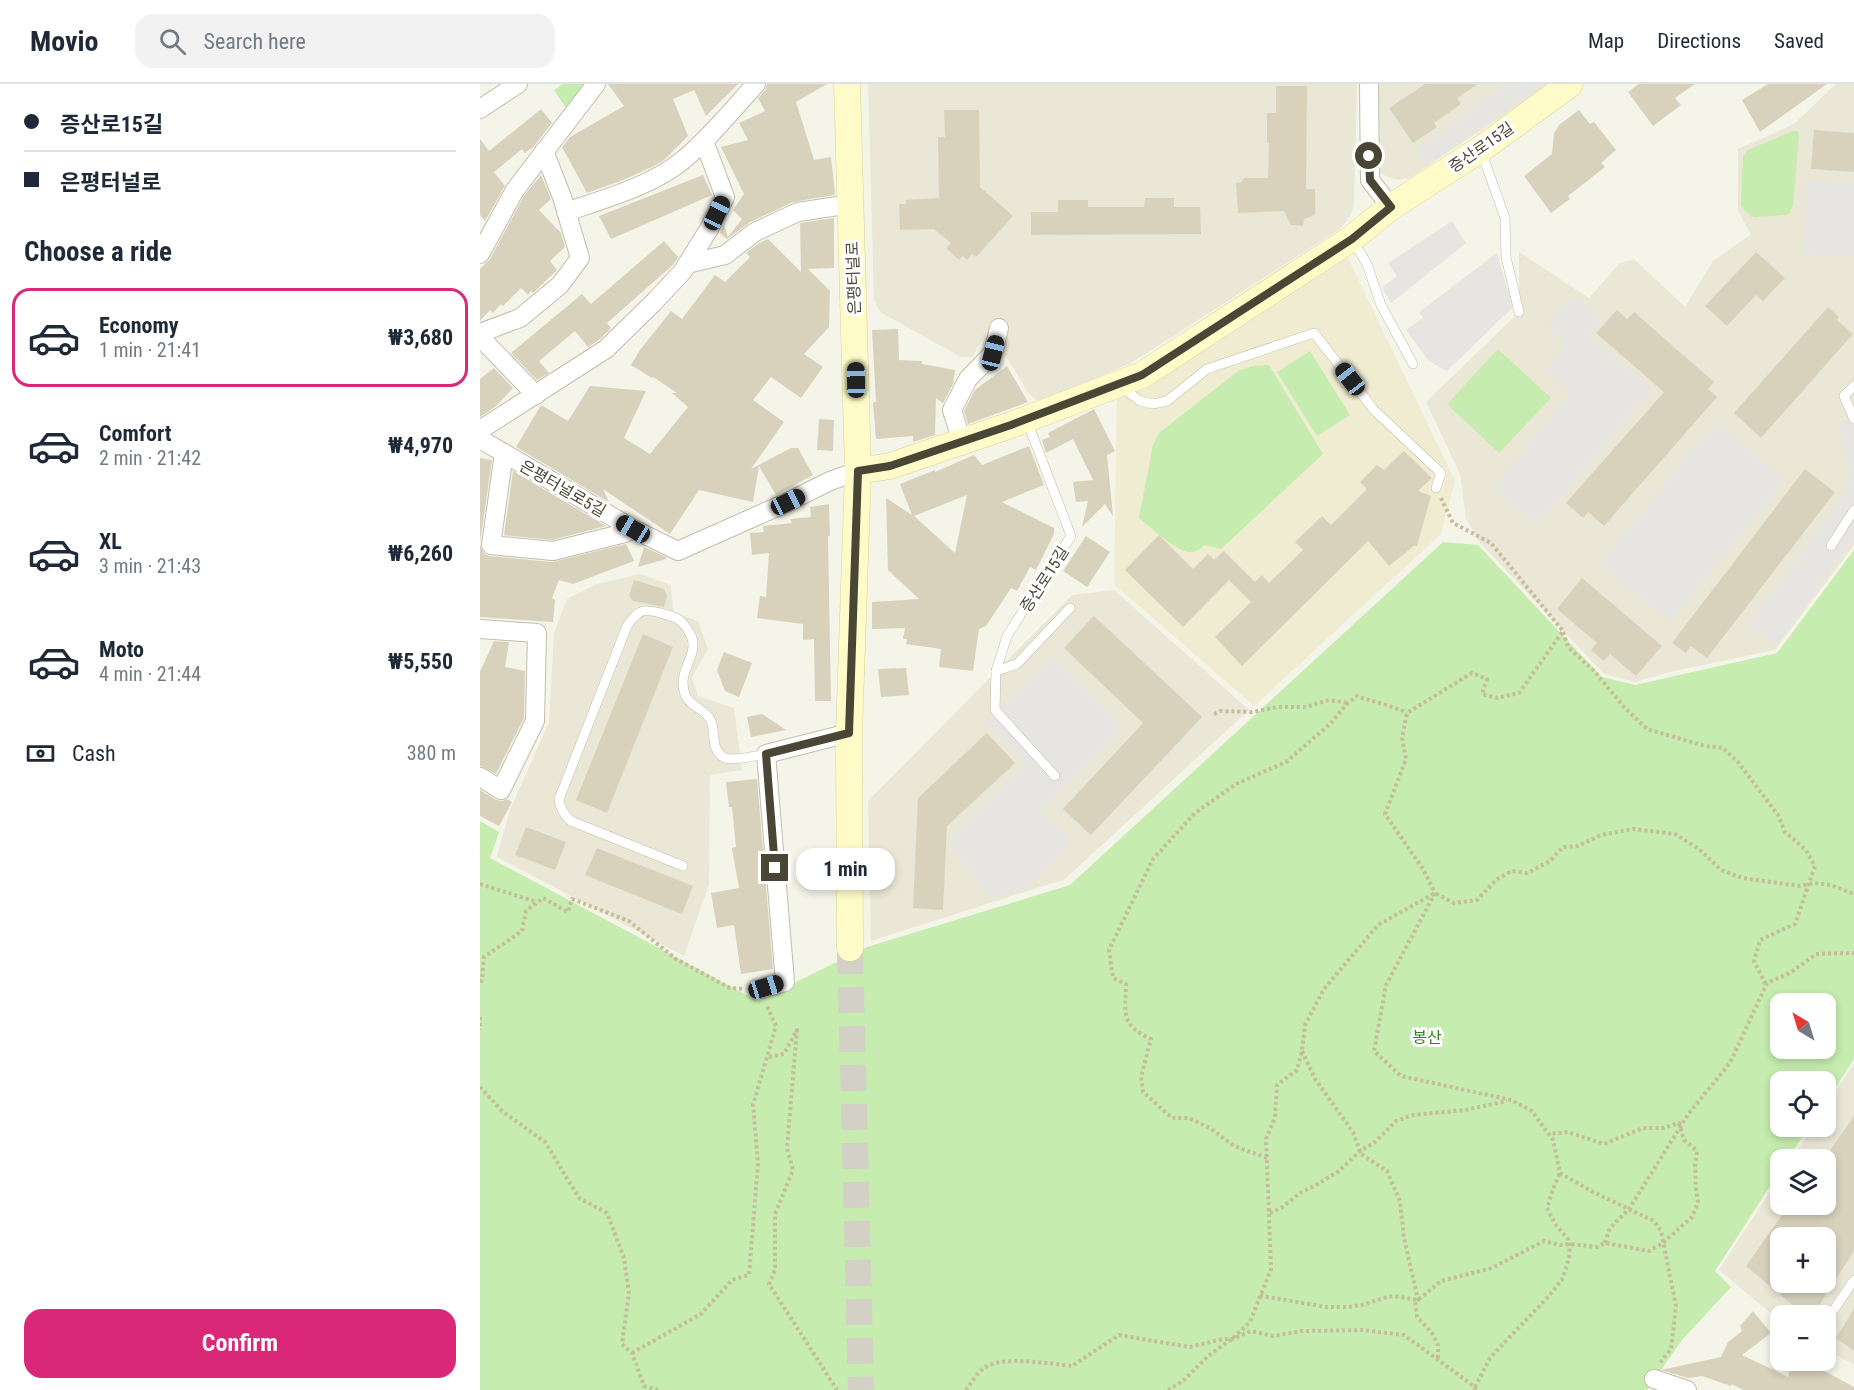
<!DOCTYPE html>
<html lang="en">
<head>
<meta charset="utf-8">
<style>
	body { margin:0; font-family:"Roboto Condensed","Noto Sans KR",sans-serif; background:#f2f2f3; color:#1f2937; height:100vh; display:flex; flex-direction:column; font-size:22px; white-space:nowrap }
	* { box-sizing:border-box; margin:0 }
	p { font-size:20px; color:#747a83 }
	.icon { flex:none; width:33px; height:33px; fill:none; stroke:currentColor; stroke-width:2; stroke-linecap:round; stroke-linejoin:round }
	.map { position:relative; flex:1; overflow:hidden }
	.drawer { display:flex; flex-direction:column; background:#fff; width:480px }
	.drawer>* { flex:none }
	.hud { display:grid; align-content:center; height:132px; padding:0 24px; background:#fff }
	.needle { width:39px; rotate:322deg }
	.controls { position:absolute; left:1290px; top:909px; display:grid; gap:12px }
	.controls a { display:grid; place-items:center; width:66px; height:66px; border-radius:12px; background:#fff; box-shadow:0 3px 9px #0003; font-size:30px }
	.end { position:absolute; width:27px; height:27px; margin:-14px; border:8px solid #4a4636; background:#fff; box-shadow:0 0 0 3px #fff }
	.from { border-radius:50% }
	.bubble { position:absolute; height:42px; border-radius:18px; background:#fff; box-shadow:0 3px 9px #0003; font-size:20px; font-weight:700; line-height:42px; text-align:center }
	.car { position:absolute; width:18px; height:36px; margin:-18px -9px; border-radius:8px; box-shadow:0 0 4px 2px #0007; background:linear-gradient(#222 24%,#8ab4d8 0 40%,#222 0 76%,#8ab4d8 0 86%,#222 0) }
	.hud b { display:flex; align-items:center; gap:21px; height:57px; font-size:22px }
	.hud b+b { border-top:2px solid #e0e1e3 }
	.hud i { width:15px; height:15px; background:#1f2937 }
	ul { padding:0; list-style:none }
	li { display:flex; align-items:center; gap:18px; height:99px; margin:0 12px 9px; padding:0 12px; border:3px solid transparent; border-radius:18px }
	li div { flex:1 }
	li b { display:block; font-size:22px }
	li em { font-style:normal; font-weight:700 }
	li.on { border-color:#db2777 }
	li>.icon { width:54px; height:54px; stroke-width:1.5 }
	h2 { padding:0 24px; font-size:27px; line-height:72px }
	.pay { display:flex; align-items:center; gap:15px; height:66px; padding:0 24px; font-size:22px }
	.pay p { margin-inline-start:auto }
	.action { display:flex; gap:12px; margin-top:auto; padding:12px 24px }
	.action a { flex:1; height:69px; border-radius:18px; background:#db2777; color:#fff; font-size:24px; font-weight:700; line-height:69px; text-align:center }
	header { display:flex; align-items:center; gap:36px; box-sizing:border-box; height:84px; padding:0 30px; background:#fff; border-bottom:2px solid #e0e1e3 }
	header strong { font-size:28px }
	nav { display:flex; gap:33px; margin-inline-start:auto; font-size:21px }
	.search { width:420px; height:54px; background:#f2f2f3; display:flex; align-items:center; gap:15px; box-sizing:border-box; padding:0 21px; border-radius:18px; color:#747a83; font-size:22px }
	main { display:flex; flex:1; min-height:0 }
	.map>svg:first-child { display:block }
</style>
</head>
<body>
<header>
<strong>Movio</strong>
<div class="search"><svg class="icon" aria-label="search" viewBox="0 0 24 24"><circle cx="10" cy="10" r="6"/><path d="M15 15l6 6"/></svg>Search here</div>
<nav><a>Map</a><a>Directions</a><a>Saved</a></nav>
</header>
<main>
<section class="drawer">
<div class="hud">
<b><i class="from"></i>증산로15길</b>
<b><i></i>은평터널로</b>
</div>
<h2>Choose a ride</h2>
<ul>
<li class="on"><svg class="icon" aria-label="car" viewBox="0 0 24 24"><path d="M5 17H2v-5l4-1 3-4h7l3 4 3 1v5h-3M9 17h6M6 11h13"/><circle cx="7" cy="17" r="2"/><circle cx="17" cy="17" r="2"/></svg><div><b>Economy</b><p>1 min · 21:41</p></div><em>₩3,680</em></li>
<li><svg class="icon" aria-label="car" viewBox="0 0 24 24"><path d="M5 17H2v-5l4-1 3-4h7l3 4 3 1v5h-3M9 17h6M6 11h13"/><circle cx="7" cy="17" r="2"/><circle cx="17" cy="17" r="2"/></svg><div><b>Comfort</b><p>2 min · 21:42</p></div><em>₩4,970</em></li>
<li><svg class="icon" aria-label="car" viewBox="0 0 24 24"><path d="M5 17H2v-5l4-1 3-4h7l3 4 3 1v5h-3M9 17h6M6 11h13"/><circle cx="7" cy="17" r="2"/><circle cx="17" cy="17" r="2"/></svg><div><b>XL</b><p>3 min · 21:43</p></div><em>₩6,260</em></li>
<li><svg class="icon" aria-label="car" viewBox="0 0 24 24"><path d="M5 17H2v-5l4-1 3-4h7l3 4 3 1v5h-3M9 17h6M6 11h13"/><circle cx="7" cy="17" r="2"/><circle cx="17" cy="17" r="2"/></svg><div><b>Moto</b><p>4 min · 21:44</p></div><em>₩5,550</em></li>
</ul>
<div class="pay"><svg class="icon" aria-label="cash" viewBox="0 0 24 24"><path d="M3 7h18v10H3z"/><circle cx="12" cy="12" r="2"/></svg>Cash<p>380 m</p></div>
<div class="action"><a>Confirm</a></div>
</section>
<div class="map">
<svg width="1374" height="1306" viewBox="0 0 1374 1306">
	<rect width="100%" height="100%" fill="#f5f4e9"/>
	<!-- residential -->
	<g fill="#eae7d6" fill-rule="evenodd">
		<path d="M388,0H877L874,121L870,133L860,145L651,279L564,316H556L549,310L522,266L526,240L510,244L492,273H481L400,228L394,217Z"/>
		<path d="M897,0H1070L930,94L917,96L898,89Z"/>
		<path d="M1356,0H1374V461L1295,566L1194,587L1155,598L1124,590L1000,459L986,435L980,390L946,318L1039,228V168L1109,214L1139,180L1154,175L1205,223L1233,177L1271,150L1258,127V65L1314,40Z"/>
		<path d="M160,490L191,501L193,528L218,537L228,565L212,593L218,612L254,624L262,686L230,691L229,800L204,872L17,773L30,726L69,638L74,549L87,515L117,500Z"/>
		<path d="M634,506L769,626L585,795L391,857L388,717L592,511Z"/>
		<path d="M1374,979V1281L1346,1265V1232H1300V1237L1239,1186L1300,1092V1120H1346V1076L1311,1075L1333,1043L1346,1042V1023ZM1300,1154H1346V1198H1300Z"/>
	</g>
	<!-- education -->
	<path fill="#efecd2" d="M868,174L975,397L961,450L774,622L634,500L637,315Z"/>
	<!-- green -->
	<g fill="#c6ecaf" fill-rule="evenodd">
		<path d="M83,0H109L86,24L74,6Z"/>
		<path d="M1313,47H1317L1319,51L1313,121L1310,128L1306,131L1274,133L1266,128L1261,122L1263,72L1268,66Z"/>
		<path d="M1018,265L1071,314L1019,369L967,320Z"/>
		<path d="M830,267L870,331L837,352L797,288Z"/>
		<path d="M789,281L843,370L741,465L725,461C721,464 717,468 712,468C700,471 669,442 659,434L673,361L679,349L758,287L772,282Z"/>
		<path d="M963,458L998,461L1122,593L1155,601L1297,569L1374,466V975L1346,1018V998H1300V1042L1329,1043L1308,1075L1300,1076V1087L1235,1187L1251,1203L1202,1256L1167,1306H0V737L19,748L10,774L278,917L387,863L590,801ZM1300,920H1346V964H1300Z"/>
	</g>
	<!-- parking -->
	<g fill="#e7e5e1">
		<path d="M1029,0H1065L944,82L935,67L978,38L979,34Z"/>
		<path d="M1326,97L1374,99V173L1324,171Z"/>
		<path d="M972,137L986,159L911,219L902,204L917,192L908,179Z"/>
		<path d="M1017,169L1033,223L967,287L949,277L926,246L943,234L939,228Z"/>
		<path d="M1093,211L1123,235L1109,252L1171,304L1057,440L1013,403L1088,313L1086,304L1064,286L1087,259L1067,242Z"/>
		<path d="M1374,333V454L1296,562L1269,542L1367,407L1371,392L1357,338Z"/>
		<path d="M1235,339L1305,395L1190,537L1120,481Z"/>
		<path d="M573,572L643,645L560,725L591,757L545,802L513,814L472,764V752L546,680L505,638Z"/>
	</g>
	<!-- building -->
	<g fill="#d8d2bd" fill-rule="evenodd">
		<path d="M128,0H258L226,32L214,6L193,15L208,52L184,76L172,83L143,96L107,109L82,63L90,53L144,22Z"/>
		<path d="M287,0H347L316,18L334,76L351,73L355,108L354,111L313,118L270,138L247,155L240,149L244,141L248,153L262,135L253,126L264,110L241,63L268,56L259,39L285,27L278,14L285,7Z"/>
		<path d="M945,0H998L977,14L981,20L954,39L957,43L933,59L909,24Z"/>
		<path d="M1159,0H1215L1195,14L1201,21L1173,42L1148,8Z"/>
		<path d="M1288,0H1347L1280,48L1262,16Z"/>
		<path d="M796,2H827L826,105H835V131L824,135L823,142L811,141L804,127L758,129L756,99L762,98L764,94H788L789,59H787V29H796Z"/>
		<path d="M61,25L72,39L54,62L45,69L42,65L14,88L25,102L5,137L0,131V55L9,67Z"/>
		<path d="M464,26H499L500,103L533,132L496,173L492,170L487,176L483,172L479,176L466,164L471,159L454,145L420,146L419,120H426V116L459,114L458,53H465Z"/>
		<path d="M1099,26L1110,40L1114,38L1136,66L1121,79L1125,83L1088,112L1090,115L1071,129L1044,92L1072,70L1074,49L1079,41Z"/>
		<path d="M1334,46L1374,49V88L1331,85Z"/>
		<path d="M61,91L71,115L59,126L81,149L85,163L70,177L77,186L53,209L51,207L48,211L41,204L23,222L21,220L13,229L10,226L0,237V185L10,175L44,112Z"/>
		<path d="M223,91L232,111L131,155L119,132Z"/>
		<path d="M665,114H694V123H720L721,150L551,151V128H578V116H608V123H664Z"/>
		<path d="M354,134V184L328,185L350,207L349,243L324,270L343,283L321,314L291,293L273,316L304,338L271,385L311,364H318L333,391L296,411L279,382L273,418L219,406L190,450L123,405L129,418L36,363L61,321L88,337L110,302L166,307L144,354L170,370L208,323L192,309H197L173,293L172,294L151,281L160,266L191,227L202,235L235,191L245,198L270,173L266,169L281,158L288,155L321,188L320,139Z"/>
		<path d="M184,157L198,173L194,180L127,239L131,244L119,256L108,263L95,247L59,277L69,289L57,296L31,269L102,210L111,220Z"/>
		<path d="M1276,168L1305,194L1283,217L1276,211L1247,242L1225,222Z"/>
		<path d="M1348,223L1359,233L1357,236L1373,250L1281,354L1254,329Z"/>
		<path d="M1137,226L1147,235L1154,228L1234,298L1228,305L1237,313L1124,442L1108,428L1103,434L1086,419L1184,308L1116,249Z"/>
		<path d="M418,245L419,276L442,277V280L475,286L473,300L463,319L456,314L455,351L433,358V352L396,355L393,318H396L392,246Z"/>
		<path d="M527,282L548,318L488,340L484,327L495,306Z"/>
		<path d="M14,284L33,304L16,322L0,333V295Z"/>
		<path d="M614,325L635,367L627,371L633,432L625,420L602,443L608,417L596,418L593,398L613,396L593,355L566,369L562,356L570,353L568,349Z"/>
		<path d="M339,335L354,336L353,367L337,366Z"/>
		<path d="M549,362L564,401L522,418L574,444V450L556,486L550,483L537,507L531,504L506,542L499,545L493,587L459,583L461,565L426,560L427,555H423L425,544L392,545V518L439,515L408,486L406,414L432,431L420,400L455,386V388L494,371L502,381ZM487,411L475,469L434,432Z"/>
		<path d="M924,367L952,394L938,407L951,412L937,462H934L909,482L888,457L762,582L735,553L771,518L749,496L703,543L645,486L679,451L713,485L728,470L734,476L744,467L775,498L782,491L789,499L823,466L815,458L842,432L851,441L887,405L880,398L897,381L904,386Z"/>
		<path d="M0,374L12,376L0,458Z"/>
		<path d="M1325,385L1355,408L1227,574L1211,562L1206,569L1192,559Z"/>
		<path d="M33,387L126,442L72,456L24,451Z"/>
		<path d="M349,420L350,452H348L351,617H335L334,555L323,556V540L277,534L280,512L286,513L289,469L272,471L270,449L284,448L283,442L312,439L310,435L331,433L330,423Z"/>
		<path d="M606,452L630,468L607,503L583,487Z"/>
		<path d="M146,460L154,477L93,500L79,496L72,514L75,516L73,538L0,533V461L4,470L9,472L72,478Z"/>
		<path d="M164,463L186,473V475L158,483Z"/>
		<path d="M1102,494L1182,562L1156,592L1130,570L1124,577L1111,566L1117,559L1077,525Z"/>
		<path d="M154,496L184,505L187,512L184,523L153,517L149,512Z"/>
		<path d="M614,532L722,633L611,751L583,725L663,639L584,564Z"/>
		<path d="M163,550L193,563L127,729L96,716Z"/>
		<path d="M14,557L29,558L25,583L45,587L44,634L16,690L0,682V588Z"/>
		<path d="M244,568L272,579L259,613L245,607L237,586Z"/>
		<path d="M426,584L429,611L401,613L398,585Z"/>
		<path d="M282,630L306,646L271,653L267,633Z"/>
		<path d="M507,649L535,679L467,742L463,826L433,824L438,714Z"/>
		<path d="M277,695L293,885L261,890L254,841L237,844L231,809L259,804L252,764L256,763L252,723H249L246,698Z"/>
		<path d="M0,706L16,716L22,717L27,715L32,718L19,742L0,732Z"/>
		<path d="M46,743L86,758L75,786L35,771Z"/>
		<path d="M117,764L213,802L202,830L105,791Z"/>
		<path d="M1374,1032V1167L1332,1232H1326L1266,1182L1310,1120H1346V1072ZM1300,1154H1346V1198H1300Z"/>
		<path d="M1374,1225V1267L1356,1254Z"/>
		<path d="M1273,1227L1291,1249L1262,1271L1308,1293L1313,1276H1329L1338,1281L1337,1283L1374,1303V1306H1263L1252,1300L1251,1302L1222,1292L1208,1294L1181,1286L1241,1273L1248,1258L1262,1247L1260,1242Z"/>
	</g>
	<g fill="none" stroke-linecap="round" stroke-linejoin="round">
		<!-- secondary-tunnel -->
		<path stroke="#d3d1c5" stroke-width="26" stroke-dasharray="26 13" stroke-linecap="butt" d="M370,864L381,1306"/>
		<defs>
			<g id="lane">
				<path d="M1001,67L1025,134L1026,173L1039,228"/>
				<path d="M873,157L887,180L901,221L933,280"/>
				<path d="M1374,302L1364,312L1374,335"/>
				<path d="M642,303L660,317L673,320L687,317L727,285L834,249L894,326L961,389L956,404"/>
				<path d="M547,337L591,452L527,552L516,587L515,626L575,692"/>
				<path d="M1351,462L1374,426"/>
				<path d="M516,587L537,580L590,524"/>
				<path d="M203,782L91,737C84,731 80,724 79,715L147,542C151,536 156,529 163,527C170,525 192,532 198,535C204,539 210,548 212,554C217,570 203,582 203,598C203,625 224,621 231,637C236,649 230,667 245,674C254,677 276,672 286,670"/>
				<path d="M1346,1237L1374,1196"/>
			</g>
			<g id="street">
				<path d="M889,0L890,96L911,123"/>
				<path d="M0,25L38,0"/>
				<path d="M86,128C124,115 172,102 203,76C230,54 252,26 276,0"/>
				<path d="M0,170L35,106L116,0"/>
				<path d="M207,180L245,171L275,148L318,128L371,120"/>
				<path d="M0,249L40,234L80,201L100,174L82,113L64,67"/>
				<path d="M0,253L56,311"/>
				<path d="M0,346L126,265L174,218L203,187L229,145L245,113L224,57"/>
				<path d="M0,355L153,445L198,467L308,418L350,397L378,387"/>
				<path d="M482,358L472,326L488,295L513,269L519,244"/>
				<path d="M24,369L11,461L73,467L145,449L153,445"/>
				<path d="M0,545L57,549L55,637L21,706L0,693"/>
				<path d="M280,905L305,898L286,670L369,649"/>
				<path d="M1174,1295L1207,1306"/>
			</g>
			<g id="secondary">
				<path d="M367,0L378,387L369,649L370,864"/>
				<path d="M378,387L410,382L531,341L662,291L871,155L911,123L1001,65L1090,0"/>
			</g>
		</defs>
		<!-- lane casing -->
		<use href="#lane" stroke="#c2beaa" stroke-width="10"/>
		<!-- street casing -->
		<use href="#street" stroke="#c2beaa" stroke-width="20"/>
		<!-- secondary casing -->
		<use href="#secondary" stroke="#d9d295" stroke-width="27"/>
		<!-- path -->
		<g stroke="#c5bd9a" stroke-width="4" stroke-dasharray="3 3" stroke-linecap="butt">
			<path d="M961,414L973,439L1011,459L1083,547L1039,609L1017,614L1002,610L1007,595L992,589L927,629L922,654L926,675L905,730L943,785L955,809L906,901L894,967L921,992L1031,1016L1052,1027L1073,1056L1080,1089L1113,1108L1174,1137L1181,1147L1196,1222L1191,1265L1180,1279"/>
			<path d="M1083,548L1088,563L1115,588L1144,623L1167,645L1225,662L1243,664L1258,678L1298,731L1305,748L1325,765L1335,782L1315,840L1280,856L1274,877L1286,901"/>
			<path d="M734,630L741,627L772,628L798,623H826L849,616L868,619"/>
			<path d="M0,800L57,818"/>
			<path d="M0,898L2,896L4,873L42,847L46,827L63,814L88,828L92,815L149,837L196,875L250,904L265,905"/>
			<path d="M0,933V946"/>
			<path d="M822,967L835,995L873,1048L881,1070L907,1087L920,1117L924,1154L938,1216L935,1218L937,1233L952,1249L958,1261V1274"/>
			<path d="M289,973L304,970L317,946L307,1064L313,1086L295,1130V1186L289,1200L357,1306"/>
			<path d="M0,1003L22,1027L65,1058L99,1114L127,1129L144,1174L149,1209L142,1260L152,1269L164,1302L178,1306"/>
			<path d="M787,1074L754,1062L730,1044L709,1034H692L663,1008L661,993L671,955C641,941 645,931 646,900L633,894L629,866L673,775L715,729L756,700L806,678L850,640L868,619L877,612C893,618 911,621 927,629"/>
			<path d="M790,1129L801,1124L820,1109L836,1101L859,1087L880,1067L894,1059L916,1037L933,1031L985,1026L1027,1017"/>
			<path d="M1125,1159L1130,1144L1149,1125L1209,1029L1250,979L1287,899L1310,889L1336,870L1374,869"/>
			<path d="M780,1211L787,1213L847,1223H868L882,1221L907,1213L914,1212L938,1216L961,1197L1012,1184L1064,1157L1080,1161L1090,1160L1117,1163L1125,1159L1169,1167L1183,1159L1212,1133L1218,1118L1216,1105L1215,1082L1217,1067L1204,1056L1199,1039L1183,1044H1163L1124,1060L1088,1048L1069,1050"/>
			<path d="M152,1269L221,1230L252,1196L269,1191L278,1080L273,1021L296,942L286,920"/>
			<path d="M995,1303L1010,1274L1069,1212L1083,1194L1089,1174L1090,1160L1088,1155L1076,1141L1067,1124L1075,1100L1080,1089"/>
			<path d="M486,1306C491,1299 497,1289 504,1284C521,1271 571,1280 592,1282L639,1251L710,1263L743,1255H752L771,1247L793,1252L822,1247L882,1246L924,1251L995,1303V1306"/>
			<path d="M688,1306L703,1297L728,1272L752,1255L770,1238L791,1185L786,1055L795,1033L797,1001L817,986L822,967L825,941L844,905L898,841L955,809L974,819L997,816L1017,795L1032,787L1047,789L1070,777L1083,763L1098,762L1121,751L1153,745L1195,750L1219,765L1241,786L1263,794L1320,802L1334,799L1351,801L1374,810"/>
		</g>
		<!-- lane -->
		<use href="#lane" stroke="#fff" stroke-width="9"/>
		<!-- street -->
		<use href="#street" stroke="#fff" stroke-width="18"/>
		<!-- secondary -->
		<use href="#secondary" stroke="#fffbc9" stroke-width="26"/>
	</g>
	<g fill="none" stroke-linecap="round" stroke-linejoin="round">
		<!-- route -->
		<path stroke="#4a4636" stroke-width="8" d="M295,784L286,670L369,649L378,387L410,382L531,341L662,291L872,155L911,123L890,96L889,72"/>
	</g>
	<g text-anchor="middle" stroke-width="6" stroke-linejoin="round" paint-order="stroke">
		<!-- street labels -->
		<g font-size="16" fill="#4a4636" stroke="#fff">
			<text transform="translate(1001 63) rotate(-35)" y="6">증산로15길</text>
			<text transform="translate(373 194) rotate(-92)" y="6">은평터널로</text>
			<text transform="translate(83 404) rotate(30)" y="6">은평터널로5길</text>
			<text transform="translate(564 495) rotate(-57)" y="6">증산로15길</text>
		</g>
		<!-- park labels -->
		<g font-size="16" fill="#378124" stroke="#fff">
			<text x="947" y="959">봉산</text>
		</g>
	</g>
</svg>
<div class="controls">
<a><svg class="needle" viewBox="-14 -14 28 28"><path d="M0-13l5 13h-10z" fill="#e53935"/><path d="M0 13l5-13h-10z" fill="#747a83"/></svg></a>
<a><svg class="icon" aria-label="locate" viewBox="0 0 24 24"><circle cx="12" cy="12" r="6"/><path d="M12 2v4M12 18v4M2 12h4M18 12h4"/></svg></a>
<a><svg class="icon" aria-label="layers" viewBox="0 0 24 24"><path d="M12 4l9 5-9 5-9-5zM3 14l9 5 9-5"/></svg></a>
<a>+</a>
<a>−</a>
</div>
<i class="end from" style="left:889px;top:72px"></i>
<i class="end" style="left:295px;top:784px"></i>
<div class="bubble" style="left:316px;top:764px;width:99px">1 min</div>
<i class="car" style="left:237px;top:129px;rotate:25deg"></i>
<i class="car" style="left:513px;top:269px;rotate:14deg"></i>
<i class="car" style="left:870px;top:295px;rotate:322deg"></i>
<i class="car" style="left:376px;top:296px;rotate:359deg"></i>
<i class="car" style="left:308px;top:418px;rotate:64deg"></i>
<i class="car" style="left:153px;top:445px;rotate:300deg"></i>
<i class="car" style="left:286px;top:903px;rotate:73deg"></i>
</div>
</main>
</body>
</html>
